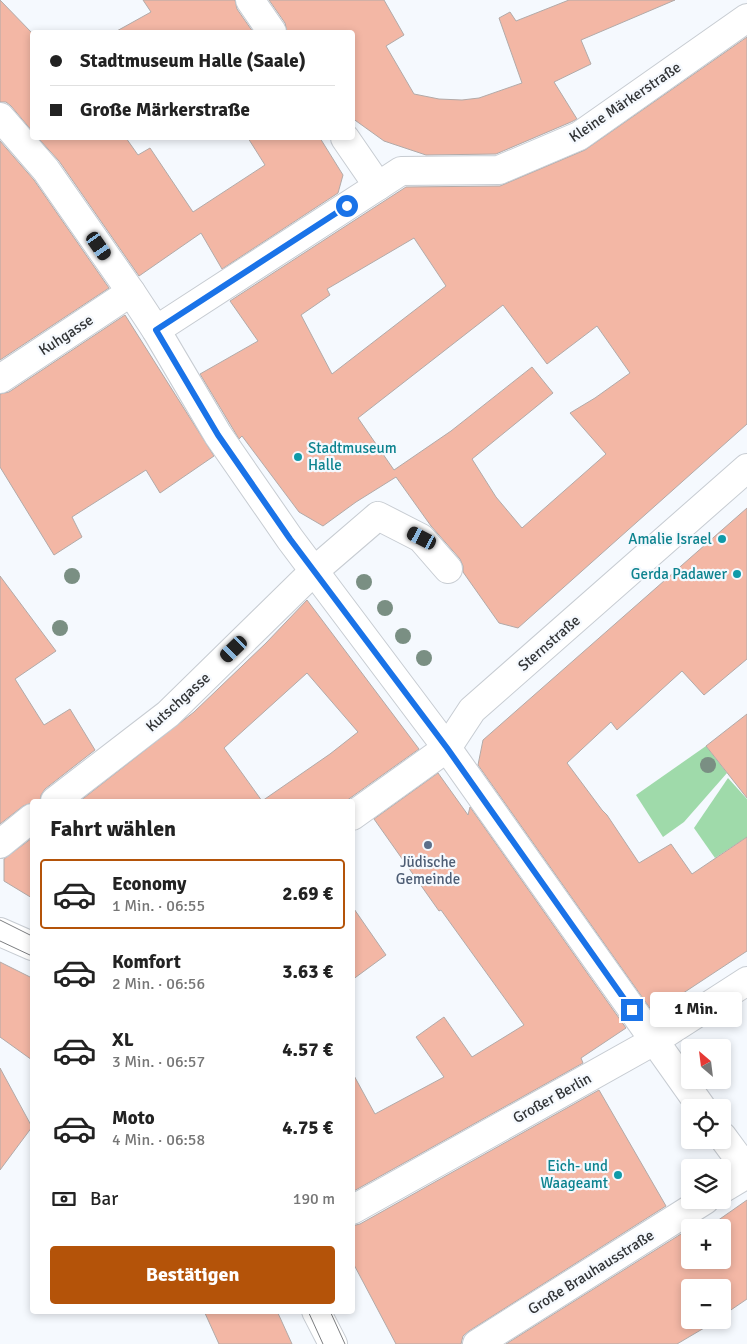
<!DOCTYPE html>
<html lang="de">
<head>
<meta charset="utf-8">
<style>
	body { margin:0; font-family:Signika,sans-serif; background:#f6f6f6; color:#222; height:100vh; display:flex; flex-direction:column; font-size:19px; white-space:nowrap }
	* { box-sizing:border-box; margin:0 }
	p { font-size:16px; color:#767676 }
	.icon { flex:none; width:28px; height:28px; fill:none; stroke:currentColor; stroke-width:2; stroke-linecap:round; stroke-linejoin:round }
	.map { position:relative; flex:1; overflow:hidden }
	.sheet { position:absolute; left:30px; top:799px; width:325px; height:515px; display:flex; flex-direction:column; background:#fff; border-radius:5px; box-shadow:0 2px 8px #0003 }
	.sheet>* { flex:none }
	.banner { position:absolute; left:30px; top:30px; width:325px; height:110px; border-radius:5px; box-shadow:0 2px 8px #0003; display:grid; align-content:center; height:110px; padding:0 20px; background:#fff }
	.needle { width:32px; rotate:332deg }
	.fabs { position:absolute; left:681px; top:1039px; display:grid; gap:10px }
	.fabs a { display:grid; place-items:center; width:50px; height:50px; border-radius:5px; background:#fff; box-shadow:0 2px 8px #0003; font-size:25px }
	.end { position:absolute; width:22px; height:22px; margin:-11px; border:6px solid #1a73e8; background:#fff; box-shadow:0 0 0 2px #fff }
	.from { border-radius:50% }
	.bubble { position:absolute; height:35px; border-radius:5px; background:#fff; box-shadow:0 2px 8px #0003; font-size:16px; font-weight:700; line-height:35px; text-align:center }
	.car { position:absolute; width:15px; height:30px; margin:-15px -8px; border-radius:6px; box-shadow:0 0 4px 1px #0007; background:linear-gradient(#222 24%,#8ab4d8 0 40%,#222 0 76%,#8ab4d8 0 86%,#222 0) }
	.banner b { display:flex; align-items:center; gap:18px; height:48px; font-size:19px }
	.banner b+b { border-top:1px solid #e0e0e0 }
	.banner i { width:12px; height:12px; background:#222 }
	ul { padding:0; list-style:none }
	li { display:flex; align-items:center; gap:15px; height:70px; margin:0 10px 8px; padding:0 10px; border:2px solid transparent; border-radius:5px }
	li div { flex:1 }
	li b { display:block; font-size:19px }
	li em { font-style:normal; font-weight:700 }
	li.on { border-color:#b45309 }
	li>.icon { width:45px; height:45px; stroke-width:1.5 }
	h2 { padding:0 20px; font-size:22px; line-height:60px }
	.pay { display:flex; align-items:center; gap:12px; height:55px; padding:0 20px; font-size:19px }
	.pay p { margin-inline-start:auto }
	.primary-button { display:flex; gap:10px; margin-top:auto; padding:10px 20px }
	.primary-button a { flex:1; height:58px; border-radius:5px; background:#b45309; color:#fff; font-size:20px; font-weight:700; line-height:58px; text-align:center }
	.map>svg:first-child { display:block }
</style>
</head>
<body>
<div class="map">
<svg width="747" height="1344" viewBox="0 0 747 1344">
	<rect width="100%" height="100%" fill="#f5f9fe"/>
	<!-- green -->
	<g fill="#9fdaaa">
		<path d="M706,746L727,773L684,822L663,837L636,795Z"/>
		<path d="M728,778L747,799V837L715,858L694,828Z"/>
	</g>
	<!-- building -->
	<g fill="#f3b7a5" stroke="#b2aaa8" fill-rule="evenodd">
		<path d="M0,0L32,33V131L11,106L6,102H0Z"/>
		<path d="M143,0H235L237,9L253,32H115L151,12Z"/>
		<path d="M269,0H384L404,35L386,46L414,94L439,99L462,100L479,98L522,83L499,18L510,12L516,21L569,0H675L581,40L591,64L554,82L577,119L571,122L496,154L426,155L384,141L352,118V32H287L285,23Z"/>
		<path d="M747,37V424L518,628L499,623L463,572V566L460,559L431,526L396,477L356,502L323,526L299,512L242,436L239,439L200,374L258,341L230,301L406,187L500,186L585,150ZM414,238L446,286L332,374L301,315L330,295L327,289ZM503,305L547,364L597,326L630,373L595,398L570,413L606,454L522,528L496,497L472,459L553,393L532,367L451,431L394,470L358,418Z"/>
		<path d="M38,138H126L138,155L150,148L193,212L265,165L248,138H320L343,175L338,193L222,269L201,233L139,276L59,161Z"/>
		<path d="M0,141L34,180L109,288L0,360Z"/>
		<path d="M125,315L214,456L160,493L146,470L72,517L82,537L54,555L0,467V394L9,392Z"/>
		<path d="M747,508V659L704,695L682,671L617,730L611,722L567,763L602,810L607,815L639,863L671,844L692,874L747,837V951L659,1009L657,1007L652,1011L478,765L483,740Z"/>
		<path d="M0,576L56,651L15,679L44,725L70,709L95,750L45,789L41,795L40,801H32V803L23,806L0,824Z"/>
		<path d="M307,600L419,749L346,801H80L194,712L266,643ZM307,673L358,732L330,754L262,801L224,748Z"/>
		<path d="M747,714V798L706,746Z"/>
		<path d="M438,773L468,815L470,807L626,1028L581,1058L583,1063L352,1192V1072L375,1114L444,1077L416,1037L444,1017L472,1057L524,1025L441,910L439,911L374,819Z"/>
		<path d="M32,838V898L4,881V859Z"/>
		<path d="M352,906L386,955L352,980Z"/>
		<path d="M0,962L32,978V1060L0,1037Z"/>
		<path d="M0,1068L32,1127L0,1170Z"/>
		<path d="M599,1090L666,1206L469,1331L463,1336L461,1344H396L352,1261V1226L360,1224Z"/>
		<path d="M747,1200V1299L722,1316V1288H690V1320H717L716,1321L677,1344H506L681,1234L685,1242L690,1239V1260H722V1228H707Z"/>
		<path d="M204,1311H277L292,1344H219Z"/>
	</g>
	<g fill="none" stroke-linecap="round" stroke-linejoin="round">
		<defs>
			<g id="minor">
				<path d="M250,0L272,32"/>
				<path d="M0,117L46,170L131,292L156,330L218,435L290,539L447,748L702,1108"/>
				<path d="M378,186L401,171L499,170L579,136L747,18"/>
				<path d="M156,330L378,186L345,138"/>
				<path d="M0,379L131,292"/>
				<path d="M55,801L168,714L314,571L378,516L421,538L448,569"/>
				<path d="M352,816L447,748L472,710L747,468"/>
				<path d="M0,844L32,818"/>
				<path d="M0,932L32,946"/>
				<path d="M722,1136L747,1170"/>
				<path d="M722,1189L747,1174"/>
				<path d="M352,1210L654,1041L747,981"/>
				<path d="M316,1311L333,1344"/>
				<path d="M477,1344L705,1200"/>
			</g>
		</defs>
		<!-- minor casing -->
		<use href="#minor" stroke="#c7ccd2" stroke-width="30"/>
		<!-- minor -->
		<use href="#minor" stroke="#fff" stroke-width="28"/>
		<!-- tram -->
		<g stroke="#7c7e81" stroke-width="1">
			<path d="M0,920L32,936"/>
			<path d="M0,941L32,956"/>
			<path d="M308,1311L323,1344"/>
			<path d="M330,1311L345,1344"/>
		</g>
	</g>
	<!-- trees -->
	<g fill="#7a8f83">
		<circle cx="72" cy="576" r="8"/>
		<circle cx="364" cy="582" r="8"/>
		<circle cx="385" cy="608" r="8"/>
		<circle cx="60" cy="628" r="8"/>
		<circle cx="403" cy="636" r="8"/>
		<circle cx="424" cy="658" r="8"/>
		<circle cx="708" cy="765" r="8"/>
	</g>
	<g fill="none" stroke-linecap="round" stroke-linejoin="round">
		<!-- route -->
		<path stroke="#1a73e8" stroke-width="6" d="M347,206L156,330L218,435L290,539L447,748L632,1010"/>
	</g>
	<!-- markers -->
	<g fill="#0f9aa8" stroke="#f5f9fe" stroke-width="2">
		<circle cx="298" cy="457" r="5"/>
		<circle cx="722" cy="539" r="5"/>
		<circle cx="737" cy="574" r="5"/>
		<circle cx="618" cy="1175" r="5"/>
	</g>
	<circle fill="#5c6f8a" stroke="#f5f9fe" stroke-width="2" cx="428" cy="845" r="5"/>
	<g text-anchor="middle" stroke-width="4.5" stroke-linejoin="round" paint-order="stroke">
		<!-- street labels -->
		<g font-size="15" fill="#323436" stroke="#f5f9fe">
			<text transform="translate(625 102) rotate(-34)" y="5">Kleine Märkerstraße</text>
			<text transform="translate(66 335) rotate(-33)" y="5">Kuhgasse</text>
			<text transform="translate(549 643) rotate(-41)" y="5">Sternstraße</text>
			<text transform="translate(178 702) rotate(-42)" y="5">Kutschgasse</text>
			<text transform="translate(552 1098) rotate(-29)" y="5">Großer Berlin</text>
			<text transform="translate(591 1272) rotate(-32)" y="5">Große Brauhausstraße</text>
		</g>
		<!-- culture labels -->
		<g font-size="15" fill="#0d838f" stroke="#f5f9fe" text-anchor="end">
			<text x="308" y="453" text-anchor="start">Stadtmuseum<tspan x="308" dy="17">Halle</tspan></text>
			<text x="712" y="544">Amalie Israel</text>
			<text x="727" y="579">Gerda Padawer</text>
			<text x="608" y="1171">Eich- und<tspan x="608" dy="17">Waageamt</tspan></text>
		</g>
		<!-- service labels -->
		<g font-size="15" fill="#4e5e75" stroke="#f5f9fe">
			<text x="428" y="867">Jüdische<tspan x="428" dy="17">Gemeinde</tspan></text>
		</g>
	</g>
</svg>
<div class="fabs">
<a><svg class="needle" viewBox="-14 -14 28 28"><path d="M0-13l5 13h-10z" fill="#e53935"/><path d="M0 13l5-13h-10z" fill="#767676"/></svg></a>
<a><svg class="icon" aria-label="locate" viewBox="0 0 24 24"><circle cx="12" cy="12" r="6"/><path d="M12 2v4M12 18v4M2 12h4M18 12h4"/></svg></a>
<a><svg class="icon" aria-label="layers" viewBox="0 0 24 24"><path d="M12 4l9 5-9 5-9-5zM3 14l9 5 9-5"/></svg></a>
<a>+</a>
<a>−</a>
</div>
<i class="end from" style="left:347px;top:206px"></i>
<i class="end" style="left:632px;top:1010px"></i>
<div class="bubble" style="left:650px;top:992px;width:92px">1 Min.</div>
<i class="car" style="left:99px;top:246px;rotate:145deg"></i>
<i class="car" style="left:422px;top:538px;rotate:297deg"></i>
<i class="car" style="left:234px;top:649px;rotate:226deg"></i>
<div class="banner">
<b><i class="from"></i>Stadtmuseum Halle (Saale)</b>
<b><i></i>Große Märkerstraße</b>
</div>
<section class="sheet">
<h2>Fahrt wählen</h2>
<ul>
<li class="on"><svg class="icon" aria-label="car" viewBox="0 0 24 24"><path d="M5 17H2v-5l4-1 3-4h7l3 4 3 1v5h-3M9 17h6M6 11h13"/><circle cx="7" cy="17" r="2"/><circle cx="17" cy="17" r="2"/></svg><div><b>Economy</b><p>1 Min. · 06:55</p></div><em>2.69 €</em></li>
<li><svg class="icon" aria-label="car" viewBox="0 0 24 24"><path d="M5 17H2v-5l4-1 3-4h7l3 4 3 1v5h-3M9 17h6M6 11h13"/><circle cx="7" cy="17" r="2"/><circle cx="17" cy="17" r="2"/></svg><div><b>Komfort</b><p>2 Min. · 06:56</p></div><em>3.63 €</em></li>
<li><svg class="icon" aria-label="car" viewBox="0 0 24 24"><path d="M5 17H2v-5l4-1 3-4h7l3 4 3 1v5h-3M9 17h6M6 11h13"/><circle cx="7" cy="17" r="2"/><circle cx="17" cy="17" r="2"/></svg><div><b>XL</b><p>3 Min. · 06:57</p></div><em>4.57 €</em></li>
<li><svg class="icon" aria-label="car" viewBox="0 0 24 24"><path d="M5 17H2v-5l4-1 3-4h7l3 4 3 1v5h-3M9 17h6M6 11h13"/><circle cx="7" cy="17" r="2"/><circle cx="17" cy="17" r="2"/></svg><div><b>Moto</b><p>4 Min. · 06:58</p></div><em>4.75 €</em></li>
</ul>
<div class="pay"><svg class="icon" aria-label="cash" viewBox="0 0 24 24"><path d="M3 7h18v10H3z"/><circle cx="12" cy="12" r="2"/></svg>Bar<p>190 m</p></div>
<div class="primary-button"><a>Bestätigen</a></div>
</section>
</div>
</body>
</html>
